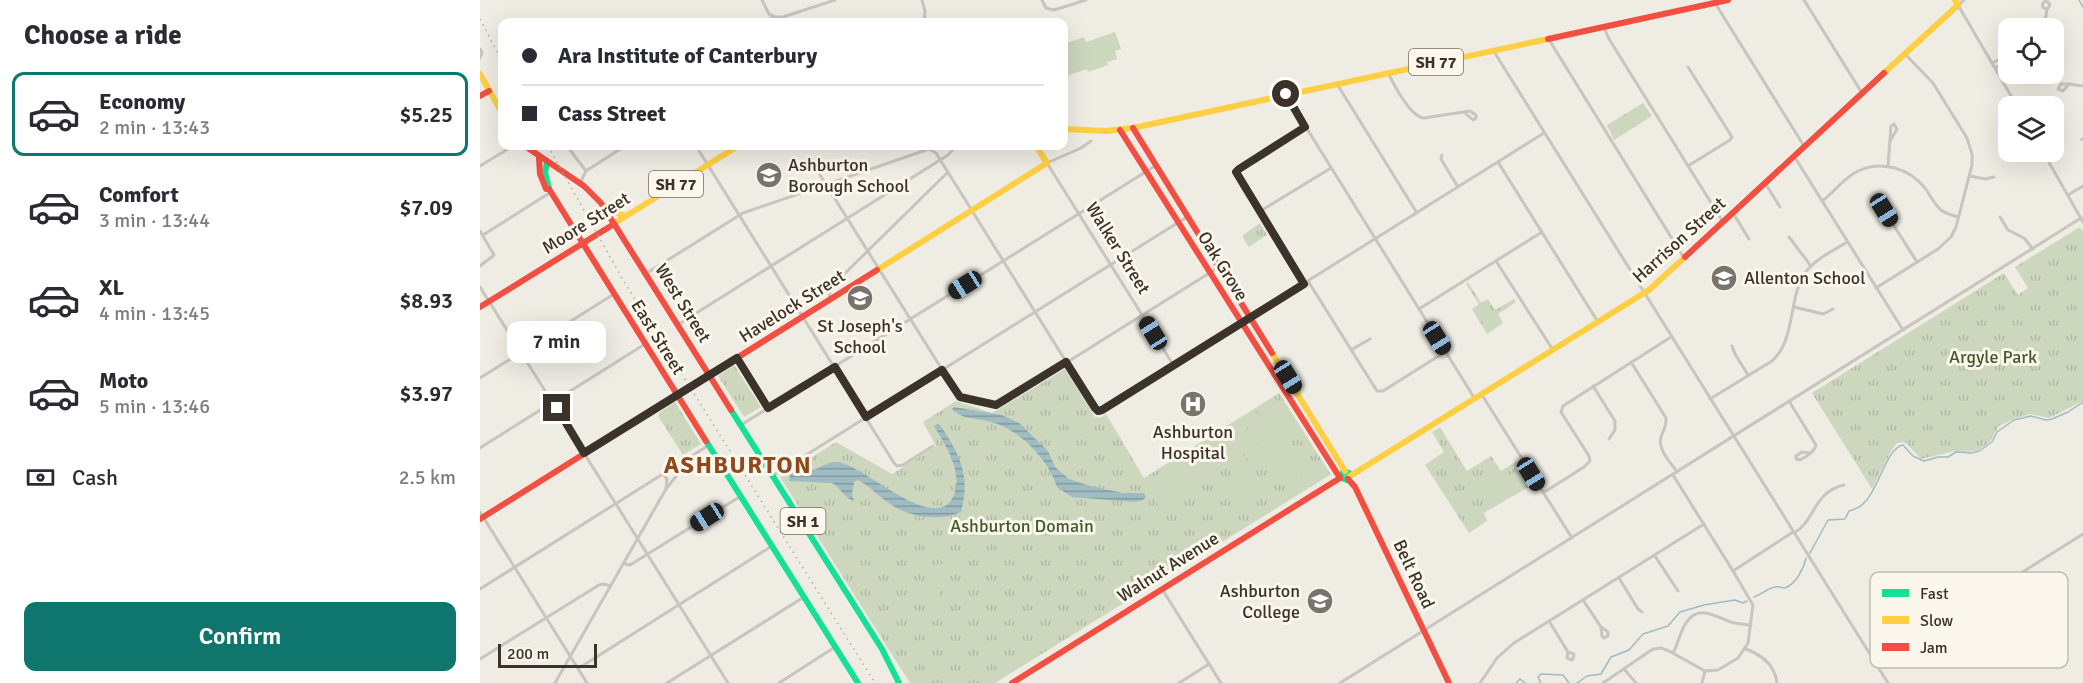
<!DOCTYPE html>
<html lang="en">
<head>
<meta charset="utf-8">
<style>
	body { margin:0; font-family:Signika,sans-serif; background:#f2f2f3; color:#2b2b33; height:100vh; display:flex; flex-direction:column; font-size:22px; white-space:nowrap }
	* { box-sizing:border-box; margin:0 }
	p { font-size:20px; color:#7c7c81 }
	.icon { flex:none; width:33px; height:33px; fill:none; stroke:currentColor; stroke-width:2; stroke-linecap:round; stroke-linejoin:round }
	.map { position:relative; flex:1; overflow:hidden }
	.side { display:flex; flex-direction:column; background:#fff; width:480px }
	.side>* { flex:none }
	.hud { position:absolute; left:18px; top:18px; width:570px; height:132px; border-radius:12px; box-shadow:0 6px 24px #0002; display:grid; align-content:center; height:132px; padding:0 24px; background:#fff }
	.controls { position:absolute; left:1518px; top:18px; display:grid; gap:12px }
	.controls a { display:grid; place-items:center; width:66px; height:66px; border-radius:12px; background:#fff; box-shadow:0 6px 24px #0002; font-size:30px }
	.scale { position:absolute; left:18px; bottom:15px; width:99px; box-sizing:border-box; padding-left:6px; border:3px solid #3b322a; border-top:0; font-size:16px; line-height:21px; white-space:nowrap; color:#3b322a; -webkit-text-stroke:4px #fbf7ec; paint-order:stroke }
	.end { position:absolute; width:27px; height:27px; margin:-14px; border:8px solid #3b322a; background:#fff; box-shadow:0 0 0 3px #fff }
	.from { border-radius:50% }
	.bubble { position:absolute; height:42px; border-radius:12px; background:#fff; box-shadow:0 6px 24px #0002; font-size:20px; font-weight:600; line-height:42px; text-align:center }
	.car { position:absolute; width:18px; height:36px; margin:-18px -9px; border-radius:8px; box-shadow:0 0 4px 2px #0007; background:linear-gradient(#222 24%,#8ab4d8 0 40%,#222 0 76%,#8ab4d8 0 86%,#222 0) }
	.hud b { display:flex; align-items:center; gap:21px; height:57px; font-size:22px }
	.hud b+b { border-top:2px solid #e1e1e2 }
	.hud i { width:15px; height:15px; background:#2b2b33 }
	ul { padding:0; list-style:none }
	li { display:flex; align-items:center; gap:18px; height:84px; margin:0 12px 9px; padding:0 12px; border:3px solid transparent; border-radius:12px }
	li div { flex:1 }
	li b { display:block; font-size:22px }
	li em { font-style:normal; font-weight:600 }
	li.active { border-color:#0f766e }
	li>.icon { width:54px; height:54px; stroke-width:1.5 }
	h2 { padding:0 24px; font-size:27px; line-height:72px }
	.pay { display:flex; align-items:center; gap:15px; height:66px; padding:0 24px; font-size:22px }
	.pay p { margin-inline-start:auto }
	.action { display:flex; gap:12px; margin-top:auto; padding:12px 24px }
	.action a { flex:1; height:69px; border-radius:12px; background:#0f766e; color:#fff; font-size:24px; font-weight:600; line-height:69px; text-align:center }
	main { display:flex; flex:1; min-height:0 }
	.map>svg:first-child { display:block }
</style>
</head>
<body>
<main>
<section class="side">
<h2>Choose a ride</h2>
<ul>
<li class="active"><svg class="icon" aria-label="car" viewBox="0 0 24 24"><path d="M5 17H2v-5l4-1 3-4h7l3 4 3 1v5h-3M9 17h6M6 11h13"/><circle cx="7" cy="17" r="2"/><circle cx="17" cy="17" r="2"/></svg><div><b>Economy</b><p>2 min · 13:43</p></div><em>$5.25</em></li>
<li><svg class="icon" aria-label="car" viewBox="0 0 24 24"><path d="M5 17H2v-5l4-1 3-4h7l3 4 3 1v5h-3M9 17h6M6 11h13"/><circle cx="7" cy="17" r="2"/><circle cx="17" cy="17" r="2"/></svg><div><b>Comfort</b><p>3 min · 13:44</p></div><em>$7.09</em></li>
<li><svg class="icon" aria-label="car" viewBox="0 0 24 24"><path d="M5 17H2v-5l4-1 3-4h7l3 4 3 1v5h-3M9 17h6M6 11h13"/><circle cx="7" cy="17" r="2"/><circle cx="17" cy="17" r="2"/></svg><div><b>XL</b><p>4 min · 13:45</p></div><em>$8.93</em></li>
<li><svg class="icon" aria-label="car" viewBox="0 0 24 24"><path d="M5 17H2v-5l4-1 3-4h7l3 4 3 1v5h-3M9 17h6M6 11h13"/><circle cx="7" cy="17" r="2"/><circle cx="17" cy="17" r="2"/></svg><div><b>Moto</b><p>5 min · 13:46</p></div><em>$3.97</em></li>
</ul>
<div class="pay"><svg class="icon" aria-label="cash" viewBox="0 0 24 24"><path d="M3 7h18v10H3z"/><circle cx="12" cy="12" r="2"/></svg>Cash<p>2.5 km</p></div>
<div class="action"><a>Confirm</a></div>
</section>
<div class="map">
<svg width="1603" height="683" viewBox="0 0 1603 683">
	<defs>
		<pattern id="grass-tufts" width="24" height="20" patternUnits="userSpaceOnUse" patternTransform="scale(1.5)"><rect width="24" height="20" fill="#cdd7be"/><path d="M3 7l-1-3M5 7V3M7 7l1-3M15 17l-1-3M17 17v-4M19 17l1-3" fill="none" stroke="#b1b9a3"/></pattern>
		<pattern id="water-rules" width="6" height="5" patternUnits="userSpaceOnUse" patternTransform="scale(1.5)"><rect width="6" height="5" fill="#9fbcc2"/><path d="M0 2.5h6" fill="none" stroke="#83999e"/></pattern>
	</defs>
	<rect width="100%" height="100%" fill="#efece4"/>
	<!-- grass -->
	<g fill="url(#grass-tufts)">
		<path d="M1163,103L1172,116L1134,140L1127,125Z"/>
		<path d="M780,223L787,235L769,247L762,236Z"/>
		<path d="M1600,227L1603,232V401L1569,418L1550,414L1534,419L1519,426L1510,442L1498,450L1485,452L1475,451L1441,459L1425,442L1417,443L1411,451L1392,489L1332,393L1524,273L1538,295L1548,288L1535,267Z"/>
		<path d="M988,282L1001,303L1008,299L1015,310L1034,299L1036,302L1018,314L1023,323L1007,334L992,309L999,304L986,284Z"/>
		<path d="M254,365L281,407L264,417L238,376Z"/>
		<path d="M585,369L615,417L620,418L626,414L664,478L799,393L850,473V475L515,683H430L300,477L356,442L412,474L456,446L443,422L476,401L512,413Z"/>
		<path d="M195,402L221,444L203,455L178,416L180,412Z"/>
		<path d="M960,427L987,471L1011,456L1021,471L1037,461L1052,485L1004,513L1007,521L989,533L945,465L964,452L952,432Z"/>
	</g>
	<!-- garden -->
	<g fill="#cdd7be">
		<path d="M635,32L641,49L635,51L637,59L627,62L628,65L608,72L607,69L584,77V44L604,37L606,42Z"/>
		<path d="M791,402L810,433L796,442L777,410Z"/>
		<path d="M776,410L795,442L781,450L762,419Z"/>
		<path d="M761,419L780,451L767,459L748,428Z"/>
		<path d="M747,428L766,460L752,468L733,436Z"/>
		<circle cx="810" cy="462" r="17"/>
		<path d="M705,457L721,482L680,508L664,483Z"/>
		<path d="M1039,469L1049,484L1034,494L1024,479Z"/>
		<circle cx="764" cy="489" r="18"/>
		<path d="M1022,479L1032,494L1017,504L1007,489Z"/>
		<path d="M462,564L465,582L446,585L443,567Z"/>
		<path d="M458,585L461,601L444,604L441,588Z"/>
	</g>
	<!-- water -->
	<g fill="url(#water-rules)">
		<path d="M474,407L522,415L539,423L568,451L575,467L589,479L610,486L643,493H664L666,497L663,500L655,502L592,497L577,487C568,458 537,427 507,421C495,418 481,419 472,409Z"/>
		<path d="M458,424L461,426C480,456 491,475 481,512C460,522 427,517 409,503C398,496 390,486 378,480L374,482L372,494L374,501C364,498 361,488 352,483L309,481L310,474C321,467 326,473 336,469C346,465 351,460 362,463C387,469 458,536 474,495C483,471 466,446 454,426Z"/>
	</g>
	<g fill="none" stroke-linecap="round" stroke-linejoin="round">
		<!-- stream -->
		<g stroke="#9fbcc2" stroke-width="1.5">
			<path d="M1599,0L1603,7"/>
			<path d="M1601,140L1603,138"/>
			<path d="M1330,553L1348,520L1365,519L1369,511C1372,510 1376,509 1379,507C1398,496 1405,448 1423,445L1433,456L1444,461L1458,457H1468L1476,452L1491,453L1499,451L1512,442L1517,432L1534,420L1551,416L1566,420L1572,419L1588,412L1603,402"/>
			<path d="M1274,597C1281,595 1288,588 1295,587C1299,586 1302,588 1305,588C1316,584 1324,568 1326,558"/>
			<path d="M1036,683L1040,679L1045,683"/>
			<path d="M1061,683L1058,677L1061,674L1083,675L1089,683"/>
			<path d="M1097,683L1107,676L1121,674L1131,657L1149,650L1163,634L1188,626L1200,612L1224,605L1255,600L1263,603L1267,601"/>
		</g>
		<!-- street -->
		<g stroke="#c9c4bd" stroke-width="3">
			<path d="M282,0L289,14L295,17H303L355,0"/>
			<path d="M442,0L445,11L444,22"/>
			<path d="M562,0L566,8L574,10L606,0"/>
			<path d="M1324,0L1382,93"/>
			<path d="M1484,0L1478,5L1537,106"/>
			<circle cx="1566" cy="5" r="3.5"/>
			<path d="M1235,3L1324,146"/>
			<path d="M288,22L293,16"/>
			<path d="M1124,27L1129,39L1243,222"/>
			<path d="M1561,28L1565,22L1567,9"/>
			<path d="M1068,38L1204,258"/>
			<path d="M0,49L2,53L0,58"/>
			<path d="M1013,50L1408,683"/>
			<path d="M1512,63L1528,55"/>
			<path d="M1208,67L1252,137L1250,140L1208,166"/>
			<path d="M1515,68L1528,61"/>
			<path d="M908,73C914,85 930,117 944,118L990,111L996,115V118L993,120L984,112"/>
			<path d="M857,84L937,213"/>
			<path d="M1589,84H1581L1578,89L1583,91L1589,84L1603,86"/>
			<path d="M806,95L995,399"/>
			<path d="M611,141L601,148L567,163L694,366"/>
			<path d="M87,146L106,171"/>
			<path d="M216,146L414,463L417,466L423,465L453,446"/>
			<path d="M1563,152L1603,222"/>
			<path d="M962,155L961,159L978,187"/>
			<path d="M1314,156L1423,330"/>
			<path d="M1018,162L1118,322"/>
			<path d="M0,166L33,146"/>
			<path d="M335,167L478,395C488,401 507,406 519,405L739,267"/>
			<path d="M1408,167L1411,126L1414,124L1417,129L1410,141"/>
			<path d="M1490,176L1505,179L1514,177"/>
			<path d="M100,183L106,171L145,146"/>
			<path d="M1285,183L1300,207"/>
			<path d="M1588,195L1603,186"/>
			<path d="M1342,201C1355,192 1363,178 1378,171C1401,160 1429,168 1445,188C1450,195 1454,204 1461,210C1466,214 1472,215 1478,217"/>
			<path d="M1404,210L1398,199L1394,200L1393,203L1404,210L1437,262"/>
			<path d="M779,212L851,168"/>
			<path d="M1253,213L1269,239"/>
			<path d="M1520,217L1528,230L1544,238L1553,249"/>
			<path d="M0,231L14,255L0,266"/>
			<path d="M3,235L71,192"/>
			<path d="M1309,237L1331,266"/>
			<path d="M1016,261L1073,350"/>
			<path d="M167,273L263,213L449,149L456,153L615,408L620,411L1064,133"/>
			<path d="M828,281L897,391H903L965,352"/>
			<path d="M824,284L756,172L759,169L825,127"/>
			<path d="M0,287L248,683"/>
			<path d="M1396,288L1458,249L1471,237L1476,227L1492,165V154L1487,138L1453,83L1425,54"/>
			<path d="M349,299L351,287L468,172"/>
			<path d="M1314,307L1343,314L1353,309"/>
			<path d="M939,309L1062,232"/>
			<path d="M199,324L468,155L476,146"/>
			<path d="M1252,346L1255,354L1268,375"/>
			<path d="M871,350L890,339"/>
			<path d="M257,358L287,407"/>
			<path d="M1151,362L1186,418C1187,426 1183,430 1181,437C1177,449 1191,463 1197,472"/>
			<path d="M0,378L134,294"/>
			<path d="M1113,386L1135,421V430L1129,439"/>
			<path d="M1002,395L1092,538"/>
			<path d="M1230,399L1292,361C1316,339 1308,299 1325,273C1335,259 1353,251 1367,242"/>
			<path d="M1309,401L1336,445C1335,452 1326,457 1320,460L1316,459V456L1322,452L1330,453"/>
			<path d="M261,425L675,166"/>
			<path d="M0,448L165,344"/>
			<path d="M183,474L187,479L186,489"/>
			<path d="M294,475L707,217"/>
			<path d="M1193,475L1253,571L1313,532"/>
			<path d="M1063,493L1104,467L1110,461L1109,456L1081,412L1083,406L1191,337"/>
			<path d="M0,512L107,683"/>
			<path d="M1314,533C1336,520 1333,492 1364,485"/>
			<path d="M1175,556L1198,591"/>
			<path d="M145,564L150,565L261,496"/>
			<path d="M1139,578L1158,609L1162,612"/>
			<path d="M0,589L229,445"/>
			<path d="M682,589L741,683"/>
			<path d="M1103,600L1121,627L1128,632V636L1124,638L1122,636L1121,627"/>
			<path d="M1069,621L1088,652L1094,654L1093,659"/>
			<path d="M1266,649C1282,655 1295,665 1297,683"/>
			<path d="M1088,652L1087,658L1092,660"/>
			<path d="M1193,653C1198,644 1200,632 1206,623C1217,605 1233,615 1248,621C1255,624 1263,624 1271,625"/>
			<path d="M0,659L119,585L124,584L131,586"/>
			<path d="M1396,664L1603,534"/>
			<path d="M99,668L292,546"/>
			<path d="M1144,669L1156,683"/>
			<path d="M75,683L186,489L197,475L201,464"/>
			<path d="M187,683L324,597"/>
			<path d="M299,683L355,647"/>
			<path d="M699,683L729,664"/>
			<path d="M860,683L1601,218"/>
			<path d="M1000,683L1017,658L1034,643L1224,524"/>
			<path d="M1123,683L1173,649L1181,648L1189,651L1225,671L1238,670L1258,658L1268,643L1273,605L1253,571"/>
			<path d="M1222,683L1225,671"/>
		</g>
		<!-- fast -->
		<g stroke="#16e098" stroke-width="6">
			<path d="M67,163L65,172L69,189"/>
			<path d="M251,410L402,649L419,683"/>
			<path d="M226,441L378,683"/>
			<path d="M860,477L864,471L869,473L867,480L861,478"/>
		</g>
		<!-- slow -->
		<g stroke="#ffcf43" stroke-width="6">
			<path d="M1404,73L1478,5L1475,0"/>
			<path d="M0,74L22,113"/>
			<path d="M584,129L626,131L653,128L1068,39"/>
			<path d="M126,209L145,216"/>
			<path d="M135,223L258,146"/>
			<path d="M397,270L567,163L556,146"/>
			<path d="M792,353L865,471"/>
			<path d="M870,476L1169,290L1205,257"/>
		</g>
		<!-- jam -->
		<g stroke="#f24e42" stroke-width="6">
			<path d="M1068,39L1248,0"/>
			<path d="M0,96L9,91"/>
			<path d="M653,128L792,353"/>
			<path d="M640,130L860,478"/>
			<path d="M45,146L104,186L121,203L251,410"/>
			<path d="M59,158L60,174L66,189H69L226,441"/>
			<path d="M1205,257L1404,73"/>
			<path d="M0,307L134,224"/>
			<path d="M868,479L875,487L969,683"/>
			<path d="M0,519L397,270"/>
			<path d="M532,683L860,478"/>
		</g>
		<!-- rail -->
		<g stroke="#b1ada7" stroke-width="1.5" stroke-dasharray="1.5 4.5" stroke-linecap="butt">
			<path d="M0,19L22,61"/>
			<path d="M68,146L143,280L395,683"/>
		</g>
	</g>
	<g fill="none" stroke-linecap="round" stroke-linejoin="round">
		<!-- route -->
		<path stroke="#3b322a" stroke-width="8" d="M77,408L104,453L257,358L288,408L355,367L386,417L462,370L480,397L516,405L586,362L615,408L618,411L622,410L824,284L756,172L759,169L825,127L806,94"/>
	</g>
	<!-- icons -->
	<defs>
		<symbol id="school-disc" viewBox="-11 -11 22 22"><circle r="9.5" fill="#7a736b" stroke="#fbf7ec"/><path d="M0-5L7-2L0 1L-7-2ZM-4 1L0 2.5L4 1V4Q0 6-4 4Z" fill="#fff"/></symbol>
		<symbol id="hospital-disc" viewBox="-11 -11 22 22"><circle r="9.5" fill="#7a736b" stroke="#fbf7ec"/><path d="M-5-5h3v3.5h4V-5h3V5h-3V1.5h-4V5h-3Z" fill="#fff"/></symbol>
	</defs>
	<g fill-rule="evenodd">
		<use href="#school-disc" x="274" y="160" width="30" height="30"/>
		<use href="#school-disc" x="1229" y="263" width="30" height="30"/>
		<use href="#school-disc" x="365" y="283" width="30" height="30"/>
		<use href="#hospital-disc" x="698" y="389" width="30" height="30"/>
		<use href="#school-disc" x="825" y="586" width="30" height="30"/>
	</g>
	<g text-anchor="middle" stroke-width="6" stroke-linejoin="round" paint-order="stroke">
		<!-- shield labels -->
		<g fill="#fbf7ec" stroke="#756d64" stroke-width="1.5">
			<rect x="929" y="49" width="54" height="26" rx="4.5"/>
			<rect x="169" y="171" width="54" height="26" rx="4.5"/>
			<rect x="300.5" y="508" width="45" height="26" rx="4.5"/>
		</g>
		<g font-size="16" font-weight="bold" fill="#3b322a">
			<text x="956" y="68">SH 77</text>
			<text x="196" y="190">SH 77</text>
			<text x="323" y="527">SH 1</text>
		</g>
		<!-- poi labels -->
		<g font-size="18" fill="#3b322a" stroke="#fbf7ec" text-anchor="start">
			<text x="308" y="171">Ashburton<tspan x="308" dy="21">Borough School</tspan></text>
			<text x="1264" y="284">Allenton School</text>
			<text x="380" y="332" text-anchor="middle">St Joseph's<tspan x="380" dy="21">School</tspan></text>
			<text x="713" y="438" text-anchor="middle">Ashburton<tspan x="713" dy="21">Hospital</tspan></text>
			<text x="820" y="597" text-anchor="end">Ashburton<tspan x="820" dy="21">College</tspan></text>
		</g>
		<!-- street labels -->
		<g font-size="18" fill="#3b322a" stroke="#fbf7ec">
			<text transform="translate(106 223) rotate(-32)" y="6">Moore Street</text>
			<text transform="translate(1199 240) rotate(-42)" y="6">Harrison Street</text>
			<text transform="translate(638 248) rotate(58)" y="6">Walker Street</text>
			<text transform="translate(743 266) rotate(58)" y="6">Oak Grove</text>
			<text transform="translate(203 303) rotate(58)" y="6">West Street</text>
			<text transform="translate(312 306) rotate(-32)" y="6">Havelock Street</text>
			<text transform="translate(178 337) rotate(58)" y="6">East Street</text>
			<text transform="translate(688 567) rotate(-32)" y="6">Walnut Avenue</text>
			<text transform="translate(934 574) rotate(65)" y="6">Belt Road</text>
		</g>
		<!-- park labels -->
		<g font-size="18" fill="#425a2c" stroke="#fbf7ec">
			<text x="1513" y="363">Argyle Park</text>
			<text x="542" y="532">Ashburton Domain</text>
		</g>
		<!-- district labels -->
		<g font-size="24" font-weight="bold" letter-spacing="1.5" fill="#8e4a1e" stroke="#fbf7ec">
			<text x="258" y="473">ASHBURTON</text>
		</g>
	</g>
	<!-- legend -->
	<rect x="1390" y="572" width="198" height="96" rx="9" fill="#fbf7ec" stroke="#c1bcb2" stroke-width="1.5"/>
	<rect x="1402" y="589" width="27" height="8" fill="#16e098"/>
	<rect x="1402" y="616" width="27" height="8" fill="#ffcf43"/>
	<rect x="1402" y="643" width="27" height="8" fill="#f24e42"/>
	<g font-size="16" fill="#3b322a">
		<text x="1440" y="599">Fast</text>
		<text x="1440" y="626">Slow</text>
		<text x="1440" y="653">Jam</text>
	</g>
</svg>
<div class="controls">
<a><svg class="icon" aria-label="locate" viewBox="0 0 24 24"><circle cx="12" cy="12" r="6"/><path d="M12 2v4M12 18v4M2 12h4M18 12h4"/></svg></a>
<a><svg class="icon" aria-label="layers" viewBox="0 0 24 24"><path d="M12 4l9 5-9 5-9-5zM3 14l9 5 9-5"/></svg></a>
</div>
<div class="scale">200 m</div>
<i class="end from" style="left:806px;top:94px"></i>
<i class="end" style="left:77px;top:408px"></i>
<div class="bubble" style="left:27px;top:321px;width:99px">7 min</div>
<i class="car" style="left:1404px;top:210px;rotate:148deg"></i>
<i class="car" style="left:485px;top:285px;rotate:238deg"></i>
<i class="car" style="left:673px;top:333px;rotate:328deg"></i>
<i class="car" style="left:957px;top:338px;rotate:148deg"></i>
<i class="car" style="left:808px;top:377px;rotate:148deg"></i>
<i class="car" style="left:1051px;top:474px;rotate:148deg"></i>
<i class="car" style="left:227px;top:517px;rotate:238deg"></i>
<div class="hud">
<b><i class="from"></i>Ara Institute of Canterbury</b>
<b><i></i>Cass Street</b>
</div>
</div>
</main>
</body>
</html>
